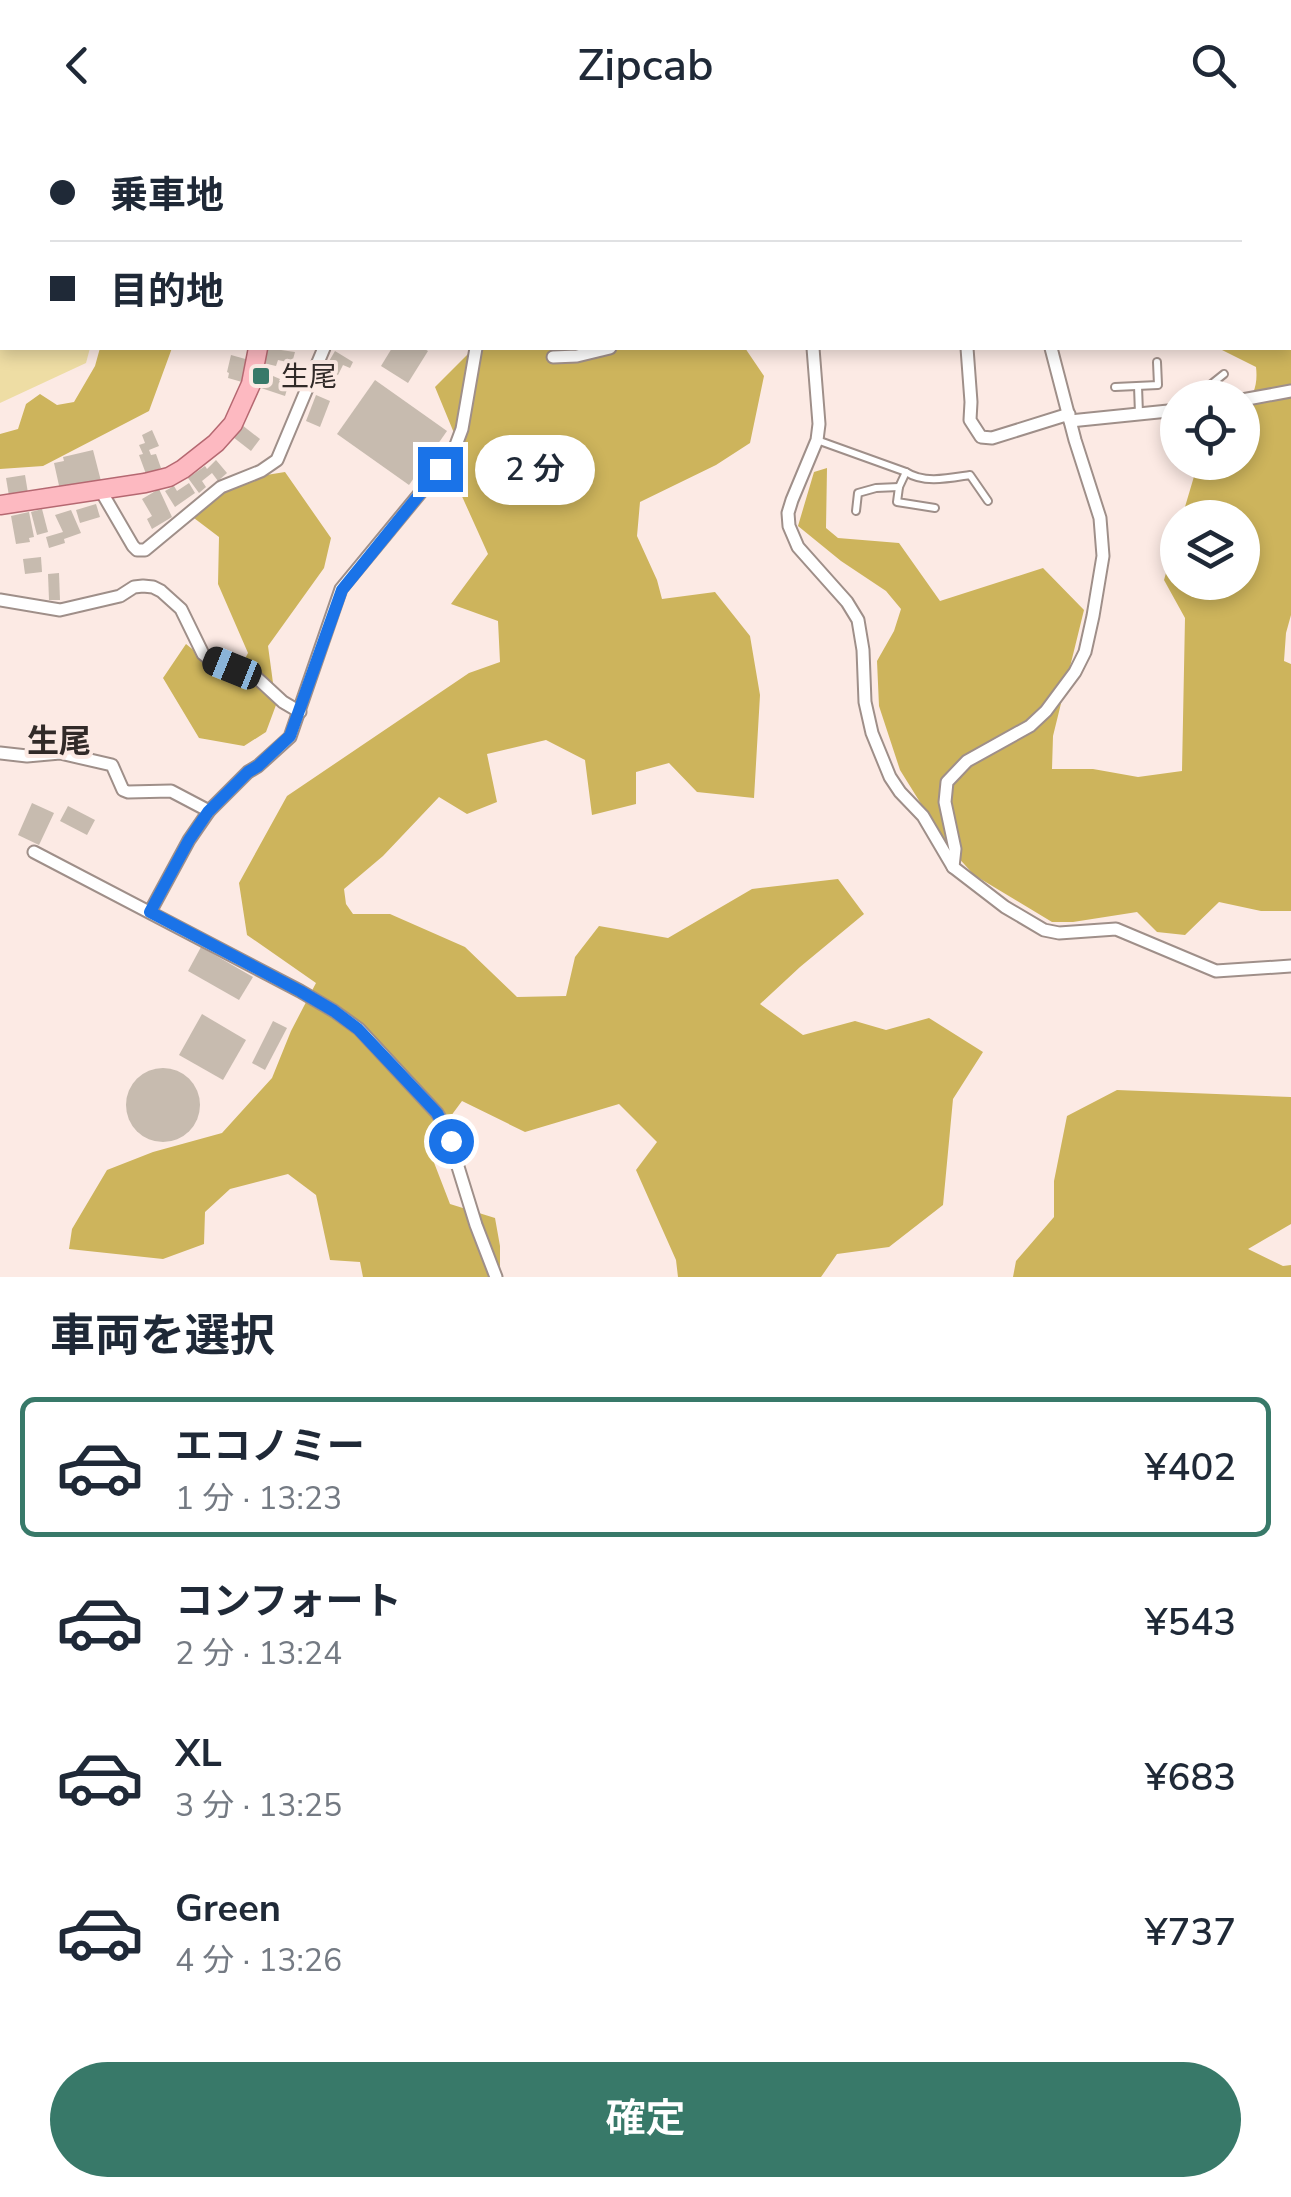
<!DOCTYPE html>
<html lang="ja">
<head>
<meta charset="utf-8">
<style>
	body { margin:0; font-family:"Nunito Sans","Noto Sans JP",sans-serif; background:#f2f2f3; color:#1f2937; height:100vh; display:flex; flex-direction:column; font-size:38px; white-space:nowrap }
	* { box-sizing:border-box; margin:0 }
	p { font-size:32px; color:#747a83 }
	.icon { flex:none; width:55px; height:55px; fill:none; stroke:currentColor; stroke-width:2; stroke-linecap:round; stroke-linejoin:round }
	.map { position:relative; height:1147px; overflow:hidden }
	.drawer { display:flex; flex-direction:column; background:#fff; flex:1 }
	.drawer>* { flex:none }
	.banner { position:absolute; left:0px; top:0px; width:1292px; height:220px; box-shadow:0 5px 15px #0003; display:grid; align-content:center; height:220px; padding:0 50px; background:#fff }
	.buttons { position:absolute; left:1160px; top:250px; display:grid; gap:20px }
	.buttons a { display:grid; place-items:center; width:100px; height:100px; border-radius:50%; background:#fff; box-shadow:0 5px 15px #0003; font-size:50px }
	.end { position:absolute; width:45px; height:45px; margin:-22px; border:12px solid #1a73e8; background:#fff; box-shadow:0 0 0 5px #fff }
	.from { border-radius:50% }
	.bubble { position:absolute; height:70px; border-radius:35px; background:#fff; box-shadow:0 5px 15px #0003; font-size:32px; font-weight:600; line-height:70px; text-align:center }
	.car { position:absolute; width:30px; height:60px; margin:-30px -15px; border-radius:12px; box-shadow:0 0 8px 2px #0007; background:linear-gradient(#222 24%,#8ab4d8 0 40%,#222 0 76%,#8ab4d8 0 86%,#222 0) }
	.banner b { display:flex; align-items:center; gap:35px; height:95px; font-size:38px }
	.banner b+b { border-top:2px solid #e0e1e3 }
	.banner i { width:25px; height:25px; background:#1f2937 }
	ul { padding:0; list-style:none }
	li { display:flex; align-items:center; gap:30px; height:140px; margin:0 20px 15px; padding:0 30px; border:5px solid transparent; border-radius:15px }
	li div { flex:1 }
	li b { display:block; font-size:38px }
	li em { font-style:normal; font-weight:600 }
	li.on { border-color:#387969 }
	li>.icon { width:90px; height:90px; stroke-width:1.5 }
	h2 { padding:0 50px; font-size:45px; line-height:120px }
	.primary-button { display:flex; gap:20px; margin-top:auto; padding:20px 50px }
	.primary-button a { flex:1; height:115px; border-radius:60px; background:#387969; color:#fff; font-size:40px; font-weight:600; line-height:115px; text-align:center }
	header { display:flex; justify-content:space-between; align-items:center; height:130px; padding:0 50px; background:#fff; font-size:45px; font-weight:600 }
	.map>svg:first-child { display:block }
</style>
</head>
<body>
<header><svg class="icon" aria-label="back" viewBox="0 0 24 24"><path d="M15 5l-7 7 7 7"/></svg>Zipcab<svg class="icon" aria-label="search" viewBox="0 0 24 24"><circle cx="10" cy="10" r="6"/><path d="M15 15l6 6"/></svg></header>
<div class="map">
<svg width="1291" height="1147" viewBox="0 0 1291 1147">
	<rect width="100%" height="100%" fill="#fceae4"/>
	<!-- green -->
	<path fill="#eedda4" d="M2,86V218H90L86,233L0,273V87Z"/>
	<!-- forest -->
	<g fill="#cdb45c">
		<path d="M1122,0H1291V485L1286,503L1284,531L1291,534V781H1261L1219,772L1185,805L1157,802L1137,782L1073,792H1052L974,745L946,714L900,640L879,576L877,531L894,501L901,479L886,461L841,431L798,396L814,342L827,338L826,398L838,408L899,413L940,471L1043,438L1084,480L1053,606L1052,639H1093L1138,647L1182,641L1185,488L1164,450L1177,404L1178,452H1242V388L1182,387L1198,333L1242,332L1243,278C1254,266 1258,254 1256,237L1218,218H1290V2H1120Z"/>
		<path d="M100,218H172L149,281L43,336L0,339V304L18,299L26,274L40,264L57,275L74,272L95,236Z"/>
		<path d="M470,218H745L764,246L750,313L716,335L640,372L637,406L657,450L662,469L715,462L750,506L760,565L754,668L697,662L669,633L636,642V674L592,685L585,630L546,610L487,624L497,672L467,684L439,667L383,726L344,759L346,774L353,784H390L465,817L517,867L566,866L575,827L599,796L668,808L752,759L838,749L864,784L800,837L760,874L803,905L855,891L886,900L929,888L983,922L953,969L943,1075L889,1117L837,1124L821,1147H678L676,1130L636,1040L657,1012L619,974L525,1002L462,971L428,1017L450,1074L495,1088L500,1116V1147H363L360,1132L330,1130L316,1065L288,1044L230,1059L205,1082L204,1114L163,1129L69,1119L72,1099L107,1040L153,1022L222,1003L272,948L291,901L316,853L247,805L239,753L287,666L469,543L500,532L498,491L451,474L488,424L451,342L461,320L435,257L472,220Z"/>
		<path d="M285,342L331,408L324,438L268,516L276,575L266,602L244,616L199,608L163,548L186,514L233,552L248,523L218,454L219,407L190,385L242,349Z"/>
		<path d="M1117,960L1291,967V1094L1248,1119L1283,1136L1291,1135V1147H1013L1016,1131L1054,1087V1051L1067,986Z"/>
	</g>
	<!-- building -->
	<g fill="#c7bbaf">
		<path d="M267,218L295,222L292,233L278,230L276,236L263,233Z"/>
		<path d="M392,218H423L428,221L408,253L381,236Z"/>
		<path d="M335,221L353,232L350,238L343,235L338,245L325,238Z"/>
		<path d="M231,225L249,230L242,252L228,248L229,243L227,242Z"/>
		<path d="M273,246L280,249L279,251L288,256L285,266L261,258L264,248L271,250Z"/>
		<path d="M375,250L447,301L409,355L337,304Z"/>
		<path d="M316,265L330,271L320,297L306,291Z"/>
		<path d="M242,295L260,309L251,321L233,307Z"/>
		<path d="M152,300L159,316L149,320L151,325L156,324L161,338L146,344L139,325L143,324L139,315L145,313L142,305Z"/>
		<path d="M93,320L101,351L60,360L54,333L64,331L63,327Z"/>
		<path d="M216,330L227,343L218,351L212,343L202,351L206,357L199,363L188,348L205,336L207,339Z"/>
		<path d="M25,345L28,363L9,366L6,348Z"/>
		<path d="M189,353L195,363L175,377L165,361L174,356L177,361Z"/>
		<path d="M159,359L172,387L152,399L147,389L152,386L142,369Z"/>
		<path d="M96,374L100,387L80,393L76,380Z"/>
		<path d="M42,379L48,402L37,405L31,382Z"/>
		<path d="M71,380L81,403L64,409L65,413L49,418L46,407L63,402L55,385Z"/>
		<path d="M29,382L34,407L29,408L30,412L16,414L11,386Z"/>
		<path d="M41,427L42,442L25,444L23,429Z"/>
		<path d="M59,443L60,470H49L48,444Z"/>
		<path d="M32,673L54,683L39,715L18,705Z"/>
		<path d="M68,676L95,690L87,705L60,691Z"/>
		<path d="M201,817L253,847L239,870L188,841Z"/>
		<path d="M202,884L246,910L223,950L179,925Z"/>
		<path d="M273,891L287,898L265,940L252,933Z"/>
		<circle cx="163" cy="975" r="37"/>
	</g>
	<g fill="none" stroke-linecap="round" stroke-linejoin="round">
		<defs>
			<g id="service">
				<path d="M854,0L856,2"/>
				<path d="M884,2L888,0"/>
				<path d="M1138,256L1139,284"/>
				<path d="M1115,257L1158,255L1157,232"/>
				<path d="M1201,268L1209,256L1224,244"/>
				<path d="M817,310L906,342C924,354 950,348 970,345L988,371"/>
				<path d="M906,342L899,357L897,372L935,378"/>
				<path d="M856,381L858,363L876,358L899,357"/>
			</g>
			<g id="minor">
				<path d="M480,0L490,2"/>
				<path d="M990,0V2"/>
				<path d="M640,2H650"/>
				<path d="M813,218L819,294L817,310L792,370L788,383L789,396L798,417L847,472L858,490L863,520L865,572L872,603L890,647L900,662L923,686L953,737L1005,777L1044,800L1059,803L1116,799L1216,841L1291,836"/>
				<path d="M967,218L971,272L970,290L981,307L992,308L1069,284"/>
				<path d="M553,227L577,226L610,218"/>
				<path d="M1242,270L1291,261"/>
				<path d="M1070,291L1178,280"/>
				<path d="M101,361L133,416L137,420H145L221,357L261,341L277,330L324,218"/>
				<path d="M0,470L60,480L120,466L134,457L143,456L153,457L161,461L181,479L203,524L208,528L256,547L283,572L300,582"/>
				<path d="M0,623L27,626L60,623L112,635L123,660L128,662L171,661L209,681"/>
				<path d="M34,722L300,861L334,881L359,899L437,983L446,998L476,1095L496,1147"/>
				<path d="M953,737L955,719L945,672L947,652L967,631L1030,596L1046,581L1075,542L1085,522L1093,486L1103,426L1100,388L1075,310L1051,218"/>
				<path d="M150,782L189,710L209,681L248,642L258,636L290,607L341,459L440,339L456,315L462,299L476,218"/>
			</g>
			<path id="tertiary" d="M110,0L112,2"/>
			<path id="secondary" d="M285,2V0"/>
			<g id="primary">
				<path d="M789,2L794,0"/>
				<path d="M0,375L145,353L169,347L183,339L216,313L233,294L251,254L258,218"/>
			</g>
		</defs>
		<!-- service casing -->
		<use href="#service" stroke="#9f8f89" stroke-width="10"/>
		<!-- minor casing -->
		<use href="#minor" stroke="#9f8f89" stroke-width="15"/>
		<!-- tertiary casing -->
		<use href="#tertiary" stroke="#9f8f89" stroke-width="18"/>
		<!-- secondary casing -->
		<use href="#secondary" stroke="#9f8f89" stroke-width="19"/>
		<!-- primary casing -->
		<use href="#primary" stroke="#b56871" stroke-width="21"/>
		<!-- service -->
		<use href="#service" stroke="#fff" stroke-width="6"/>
		<!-- minor -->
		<use href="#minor" stroke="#fff" stroke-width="11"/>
		<!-- tertiary -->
		<use href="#tertiary" stroke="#fff" stroke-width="14"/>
		<!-- secondary -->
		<use href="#secondary" stroke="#fedce0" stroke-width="15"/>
		<!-- primary -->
		<use href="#primary" stroke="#fdb9c1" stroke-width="18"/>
	</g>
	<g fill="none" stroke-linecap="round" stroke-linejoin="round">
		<!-- route -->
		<path stroke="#1a73e8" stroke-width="12" d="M440,339L342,460L290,606L258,636L248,642L208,682L189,710L150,782L300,861L334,881L358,899L437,983L451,1011"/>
	</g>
	<!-- markers -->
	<rect fill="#387969" stroke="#fceae4" stroke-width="4" x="251" y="236" width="20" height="20" rx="5"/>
	<g text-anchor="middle" stroke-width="8" stroke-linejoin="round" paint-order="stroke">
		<!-- poi labels -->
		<g font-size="28" fill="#312a28" stroke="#fceae4" text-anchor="start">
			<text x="281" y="256">生尾</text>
		</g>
		<!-- quarter labels -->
		<g font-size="32" font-weight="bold" fill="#312a28" stroke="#fceae4">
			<text x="59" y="622">生尾</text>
		</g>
	</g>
</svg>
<div class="buttons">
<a><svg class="icon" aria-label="locate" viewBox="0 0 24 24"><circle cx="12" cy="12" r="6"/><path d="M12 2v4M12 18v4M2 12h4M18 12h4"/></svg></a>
<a><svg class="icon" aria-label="layers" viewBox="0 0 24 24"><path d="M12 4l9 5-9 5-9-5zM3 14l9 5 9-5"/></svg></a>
</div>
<i class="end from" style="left:451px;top:1011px"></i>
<i class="end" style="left:440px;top:339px"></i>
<div class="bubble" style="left:475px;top:305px;width:120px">2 分</div>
<i class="car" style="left:232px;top:538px;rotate:292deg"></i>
<div class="banner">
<b><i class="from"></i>乗車地</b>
<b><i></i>目的地</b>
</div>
</div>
<section class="drawer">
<h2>車両を選択</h2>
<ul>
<li class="on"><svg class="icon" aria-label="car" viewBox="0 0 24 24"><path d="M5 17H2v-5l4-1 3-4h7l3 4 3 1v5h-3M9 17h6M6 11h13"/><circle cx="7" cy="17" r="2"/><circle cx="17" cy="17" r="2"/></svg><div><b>エコノミー</b><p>1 分 · 13:23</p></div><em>¥402</em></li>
<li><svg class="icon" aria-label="car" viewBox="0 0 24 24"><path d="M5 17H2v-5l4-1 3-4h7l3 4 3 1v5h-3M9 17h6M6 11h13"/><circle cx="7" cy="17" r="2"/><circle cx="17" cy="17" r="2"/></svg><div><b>コンフォート</b><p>2 分 · 13:24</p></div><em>¥543</em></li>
<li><svg class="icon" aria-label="car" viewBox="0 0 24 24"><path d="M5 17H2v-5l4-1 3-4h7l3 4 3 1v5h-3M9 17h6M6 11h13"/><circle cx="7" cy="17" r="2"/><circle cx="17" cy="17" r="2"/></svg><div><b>XL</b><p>3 分 · 13:25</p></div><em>¥683</em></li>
<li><svg class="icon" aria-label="car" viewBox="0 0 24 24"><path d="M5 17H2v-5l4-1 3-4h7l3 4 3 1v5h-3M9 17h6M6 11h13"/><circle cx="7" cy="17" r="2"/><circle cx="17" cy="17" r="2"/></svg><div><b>Green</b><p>4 分 · 13:26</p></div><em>¥737</em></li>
</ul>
<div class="primary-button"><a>確定</a></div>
</section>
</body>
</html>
